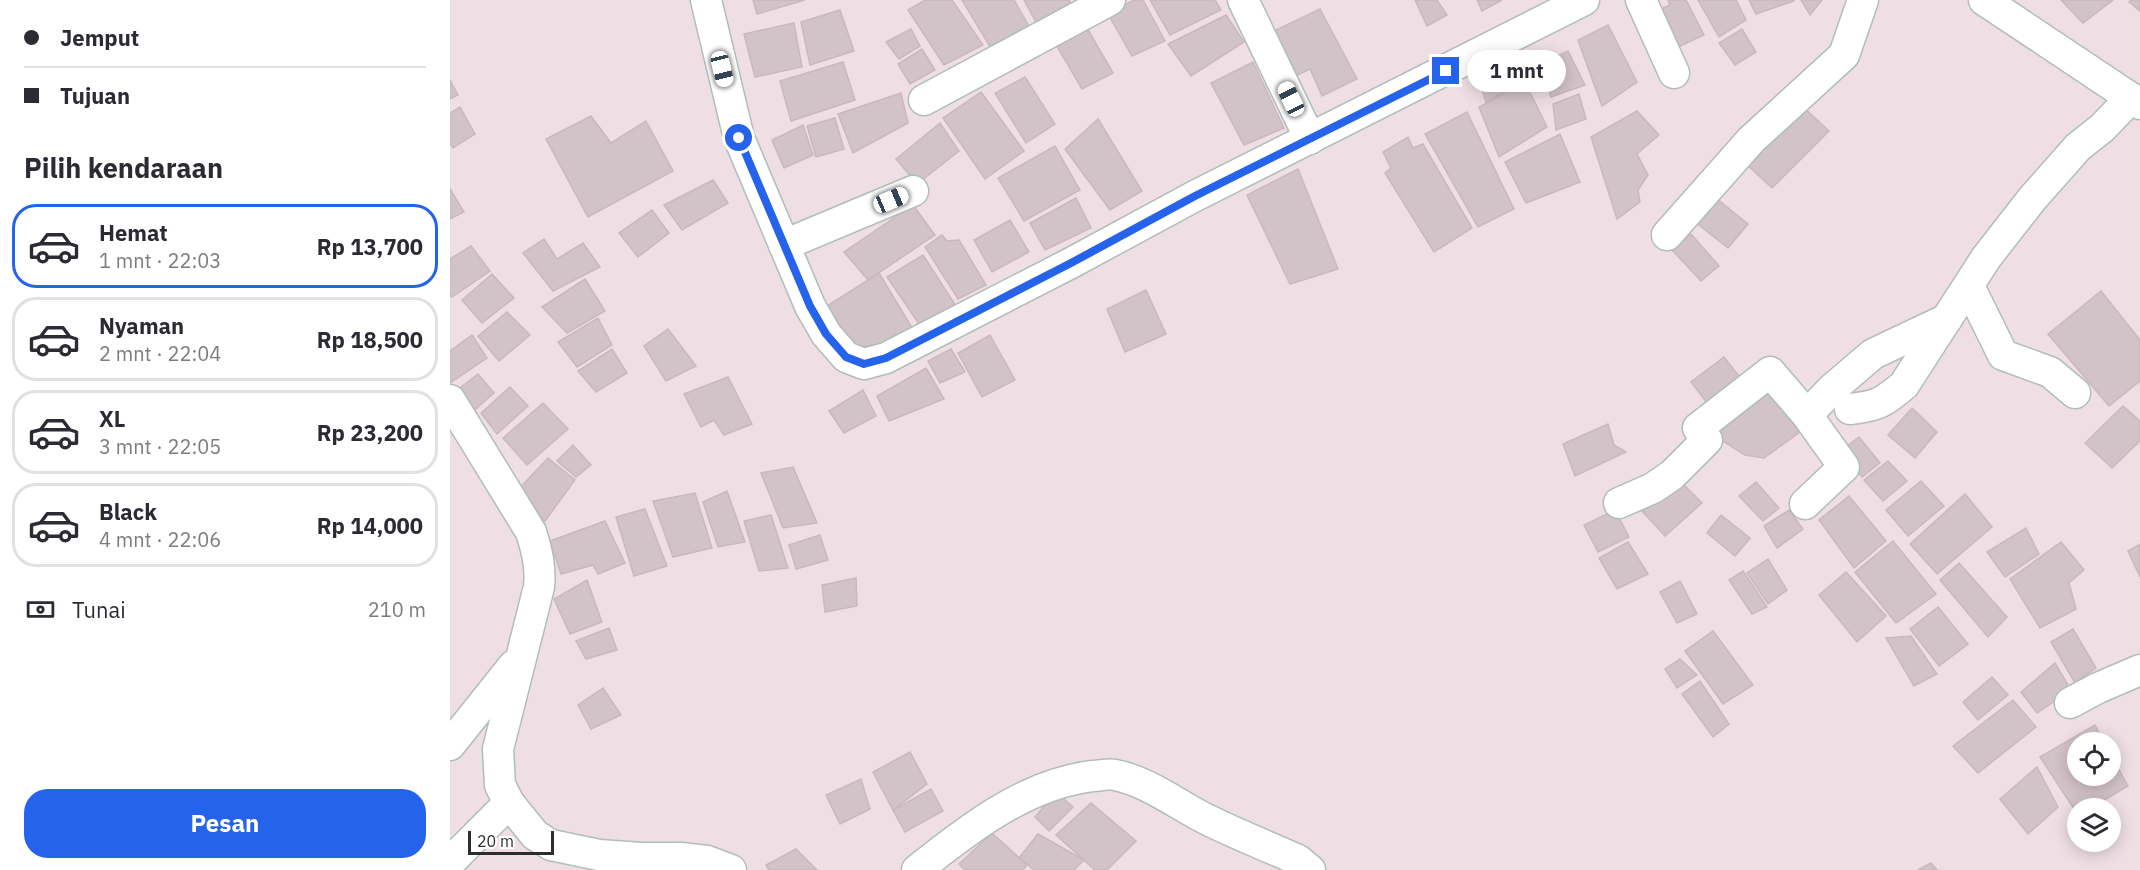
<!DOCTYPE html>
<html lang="id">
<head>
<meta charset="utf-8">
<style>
	body { margin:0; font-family:"IBM Plex Sans",sans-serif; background:#f7f7f7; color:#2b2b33; height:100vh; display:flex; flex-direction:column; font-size:22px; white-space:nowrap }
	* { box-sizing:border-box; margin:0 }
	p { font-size:20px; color:#7c7c81 }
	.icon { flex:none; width:33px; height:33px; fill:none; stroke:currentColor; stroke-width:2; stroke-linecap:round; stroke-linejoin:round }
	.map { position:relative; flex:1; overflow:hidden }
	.panel { display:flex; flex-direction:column; background:#fff; width:450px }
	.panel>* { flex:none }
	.hud { display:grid; align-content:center; height:132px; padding:0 24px; background:#fff }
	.controls { position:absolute; left:1617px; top:732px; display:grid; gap:12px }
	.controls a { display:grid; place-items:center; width:54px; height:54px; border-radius:50%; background:#fff; box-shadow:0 3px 15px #0003; font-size:30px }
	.scale { position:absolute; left:18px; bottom:15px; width:86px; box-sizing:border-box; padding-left:6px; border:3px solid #2d2d2d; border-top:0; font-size:16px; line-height:21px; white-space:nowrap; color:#2d2d2d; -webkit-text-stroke:4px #fff; paint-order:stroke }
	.end { position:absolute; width:27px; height:27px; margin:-14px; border:8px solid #2563eb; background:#fff; box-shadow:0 0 0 3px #fff }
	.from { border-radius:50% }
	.bubble { position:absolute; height:42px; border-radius:21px; background:#fff; box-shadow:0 3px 15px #0003; font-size:20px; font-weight:700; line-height:42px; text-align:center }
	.car { position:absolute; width:18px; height:36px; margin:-18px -9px; border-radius:8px; box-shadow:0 0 4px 2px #0007; background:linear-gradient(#fff 24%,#345 0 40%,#fff 0 76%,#345 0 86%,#fff 0) }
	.hud b { display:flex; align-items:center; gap:21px; height:57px; font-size:22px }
	.hud b+b { border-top:2px solid #e1e1e2 }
	.hud i { width:15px; height:15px; background:#2b2b33 }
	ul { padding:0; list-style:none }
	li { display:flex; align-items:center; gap:18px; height:84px; margin:0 12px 9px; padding:0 12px; border:3px solid #e1e1e2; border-radius:24px }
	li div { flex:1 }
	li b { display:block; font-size:22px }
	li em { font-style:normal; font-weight:700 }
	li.current { border-color:#2563eb }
	li>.icon { width:54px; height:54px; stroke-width:1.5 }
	h2 { padding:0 24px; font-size:27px; line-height:72px }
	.pay { display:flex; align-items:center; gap:15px; height:66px; padding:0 24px; font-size:22px }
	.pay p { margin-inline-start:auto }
	.button { display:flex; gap:12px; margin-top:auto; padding:12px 24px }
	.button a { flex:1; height:69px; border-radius:24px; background:#2563eb; color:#fff; font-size:24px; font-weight:700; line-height:69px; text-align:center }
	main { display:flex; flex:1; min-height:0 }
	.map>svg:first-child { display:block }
</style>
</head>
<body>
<main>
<section class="panel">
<div class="hud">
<b><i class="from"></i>Jemput</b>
<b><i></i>Tujuan</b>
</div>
<h2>Pilih kendaraan</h2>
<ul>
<li class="current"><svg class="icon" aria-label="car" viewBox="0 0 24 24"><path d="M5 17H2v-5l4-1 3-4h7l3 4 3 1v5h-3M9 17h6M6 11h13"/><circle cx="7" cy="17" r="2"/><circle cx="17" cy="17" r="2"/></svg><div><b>Hemat</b><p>1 mnt · 22:03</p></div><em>Rp 13,700</em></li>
<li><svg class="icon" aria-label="car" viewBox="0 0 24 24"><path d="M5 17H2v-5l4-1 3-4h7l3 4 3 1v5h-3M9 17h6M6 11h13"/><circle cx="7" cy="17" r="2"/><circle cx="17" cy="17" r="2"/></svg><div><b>Nyaman</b><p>2 mnt · 22:04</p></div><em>Rp 18,500</em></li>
<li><svg class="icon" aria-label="car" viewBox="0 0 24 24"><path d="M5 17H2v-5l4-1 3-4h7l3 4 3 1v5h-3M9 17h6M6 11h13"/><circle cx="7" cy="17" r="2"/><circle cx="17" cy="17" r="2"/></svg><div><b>XL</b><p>3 mnt · 22:05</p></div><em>Rp 23,200</em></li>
<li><svg class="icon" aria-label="car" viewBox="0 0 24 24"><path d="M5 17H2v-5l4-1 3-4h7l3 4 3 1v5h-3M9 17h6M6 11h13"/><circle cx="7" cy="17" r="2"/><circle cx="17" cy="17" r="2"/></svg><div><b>Black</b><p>4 mnt · 22:06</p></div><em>Rp 14,000</em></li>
</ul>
<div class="pay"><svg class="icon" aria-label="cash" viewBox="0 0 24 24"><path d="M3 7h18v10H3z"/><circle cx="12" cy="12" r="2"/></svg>Tunai<p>210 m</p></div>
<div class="button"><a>Pesan</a></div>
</section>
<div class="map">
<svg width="1690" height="870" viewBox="0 0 1690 870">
	<rect width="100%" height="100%" fill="#efdfe5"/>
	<!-- building -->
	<g fill="#d2c3c8" stroke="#cbb8be" stroke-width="1.5">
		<path d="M303,0H355L307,14Z"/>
		<path d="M475,0H502L533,45L494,65L458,10Z"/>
		<path d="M512,0H564L584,35L545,55Z"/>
		<path d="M574,0H619L622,5L587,24Z"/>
		<path d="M684,0H693L715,41L682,56L658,14Z"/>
		<path d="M700,0H765L771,10L720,35Z"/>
		<path d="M965,0H987L997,15L977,26Z"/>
		<path d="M1027,0H1052L1032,11Z"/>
		<path d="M1218,0H1236L1254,35L1226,48L1206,11L1220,5Z"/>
		<path d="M1248,0H1286L1296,20L1269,37Z"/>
		<path d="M1299,0H1343L1344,1L1306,14Z"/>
		<path d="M1351,0H1372L1360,15Z"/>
		<path d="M1611,0H1663L1633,23Z"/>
		<path d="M1681,0H1690V11L1679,2Z"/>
		<path d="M870,9L907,79L872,96L860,69L846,76L824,31Z"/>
		<path d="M390,10L404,51L360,65L351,22Z"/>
		<path d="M776,15L794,42L741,76L718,44Z"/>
		<path d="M344,23L352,67L305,77L294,34Z"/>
		<path d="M1158,25L1187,82L1152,106L1128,40Z"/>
		<path d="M637,28L663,73L632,89L605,43Z"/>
		<path d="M461,29L470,46L449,59L436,42Z"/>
		<path d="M1292,29L1306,52L1285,65L1269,43Z"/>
		<path d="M472,49L485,70L460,84L448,64Z"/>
		<path d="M1118,51L1135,85L1101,97L1090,64Z"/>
		<path d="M393,62L405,100L341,121L330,81Z"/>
		<path d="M803,62L834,128L794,145L761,83Z"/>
		<path d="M1054,62L1065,86L1036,102L1027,74Z"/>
		<path d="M575,77L605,124L576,143L545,93Z"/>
		<path d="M0,80L8,95L0,99Z"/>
		<path d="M1075,82L1097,127L1049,157L1029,107Z"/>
		<path d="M531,92L574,151L535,179L493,118Z"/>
		<path d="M451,93L458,123L403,153L388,114Z"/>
		<path d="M1129,94L1136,119L1106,130L1103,104Z"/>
		<path d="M1351,105L1379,131L1322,188L1295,163Z"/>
		<path d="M10,107L25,134L3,148L0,143V113Z"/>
		<path d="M1187,111L1209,135L1187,154L1198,175L1188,190L1190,202L1167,219L1141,137Z"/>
		<path d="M1017,112L1064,209L1028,227L975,134Z"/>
		<path d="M141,116L161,143L196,121L223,171L138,217L96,139Z"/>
		<path d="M385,118L394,149L366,157L357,126Z"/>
		<path d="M648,119L692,191L660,210L615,149Z"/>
		<path d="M490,123L509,151L467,184L446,159Z"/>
		<path d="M353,125L363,155L334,168L322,140Z"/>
		<path d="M1110,134L1130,182L1076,203L1055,162Z"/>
		<path d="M958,137L963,148L973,144L1022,228L984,252L935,173L941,168L933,152Z"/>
		<path d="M605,146L630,190L574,221L548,178Z"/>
		<path d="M848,169L888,269L840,284L797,195Z"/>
		<path d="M263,180L278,203L232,230L214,205Z"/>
		<path d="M0,189L14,212L0,219Z"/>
		<path d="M1260,193L1298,224L1278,248L1240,218Z"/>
		<path d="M626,198L641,228L595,250L580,223Z"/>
		<path d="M463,205L485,235L418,280L394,252Z"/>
		<path d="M202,210L219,233L188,257L169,233Z"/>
		<path d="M560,220L579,252L542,272L524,240Z"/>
		<path d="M1241,234L1269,266L1251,281L1222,250Z"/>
		<path d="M492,235L497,241L509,240L536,285L508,299L475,247Z"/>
		<path d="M94,239L107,259L133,243L150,267L103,291L73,253Z"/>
		<path d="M21,246L40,271L2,297L0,295V259Z"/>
		<path d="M473,255L506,306L471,327L437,277Z"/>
		<path d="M429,273L464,331L423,346L405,347L374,308Z"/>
		<path d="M42,274L64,298L32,323L12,300Z"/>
		<path d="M135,279L155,311L117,333L92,307Z"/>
		<path d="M696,290L716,334L675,352L657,309Z"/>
		<path d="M1651,291L1690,340V381L1659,406L1598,334Z"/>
		<path d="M57,312L80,335L49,361L28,336Z"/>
		<path d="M148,318L162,345L127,367L108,342Z"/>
		<path d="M218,329L246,366L216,381L194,346Z"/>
		<path d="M22,335L37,358L0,383V351Z"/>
		<path d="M540,335L565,380L532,397L508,353Z"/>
		<path d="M162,349L177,373L146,392L128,371Z"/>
		<path d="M501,349L515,372L490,383L478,361Z"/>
		<path d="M1274,357L1296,385L1263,411L1241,382Z"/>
		<path d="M476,368L494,399L439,421L427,396Z"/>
		<path d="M28,374L44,393L17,417L1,395Z"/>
		<path d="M278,377L302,424L274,435L264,420L251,427L234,394Z"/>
		<path d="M60,387L78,406L47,434L31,413Z"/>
		<path d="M413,390L426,416L394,433L379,411Z"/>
		<path d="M1317,391L1350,432L1314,458L1295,455L1263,435Z"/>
		<path d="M93,403L118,429L77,465L53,438Z"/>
		<path d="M1673,406L1690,421V441L1662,468L1635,443Z"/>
		<path d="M1462,408L1487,432L1465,458L1438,435Z"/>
		<path d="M1158,424L1164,445L1176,452L1125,476L1113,444Z"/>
		<path d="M1409,437L1430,463L1412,477L1389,452Z"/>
		<path d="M123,445L141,465L126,477L107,461Z"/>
		<path d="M98,458L125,480L95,521L65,493Z"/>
		<path d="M1438,461L1457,481L1433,501L1414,480Z"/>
		<path d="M343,467L367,523L333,528L311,473Z"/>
		<path d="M1228,479L1252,503L1215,536L1192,511Z"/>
		<path d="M1471,481L1494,506L1458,536L1436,510Z"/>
		<path d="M1306,482L1329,508L1313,521L1289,496Z"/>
		<path d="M277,491L295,542L268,547L253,502Z"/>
		<path d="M245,493L262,548L223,557L203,501Z"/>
		<path d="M1515,494L1542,527L1487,574L1460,544Z"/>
		<path d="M1399,496L1436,541L1404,568L1369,520Z"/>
		<path d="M195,509L217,566L184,576L166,517Z"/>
		<path d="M1165,510L1179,537L1148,552L1134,525Z"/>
		<path d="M1339,510L1353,529L1327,548L1314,526Z"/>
		<path d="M321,515L338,568L309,571L294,521Z"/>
		<path d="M1271,515L1300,538L1285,556L1257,533Z"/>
		<path d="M155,521L175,563L148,574L143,565L111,574L100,541Z"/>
		<path d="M1576,528L1589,554L1555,577L1537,552Z"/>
		<path d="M370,535L378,560L346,569L339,545Z"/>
		<path d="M1443,541L1486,594L1446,623L1405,572Z"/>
		<path d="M1178,542L1198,574L1167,589L1149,558Z"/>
		<path d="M1611,542L1634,570L1619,583L1626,609L1590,628L1560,579Z"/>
		<path d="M1690,544V577L1678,551Z"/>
		<path d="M1318,559L1337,590L1318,604L1297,573Z"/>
		<path d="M1509,563L1557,617L1538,637L1490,580Z"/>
		<path d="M1293,571L1317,607L1302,614L1279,580Z"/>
		<path d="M1396,572L1436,616L1407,642L1369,595Z"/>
		<path d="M406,578L407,606L375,612L372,585Z"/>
		<path d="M137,580L152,622L120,634L104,599Z"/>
		<path d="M1230,581L1247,614L1227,623L1210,592Z"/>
		<path d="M1488,607L1518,644L1489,666L1460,629Z"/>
		<path d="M159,628L167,650L136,659L126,641Z"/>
		<path d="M1623,629L1646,668L1625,683L1601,642Z"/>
		<path d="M1263,631L1303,685L1273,704L1235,651Z"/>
		<path d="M1461,636L1487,674L1464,686L1436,638Z"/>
		<path d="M1230,659L1247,675L1227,688L1215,669Z"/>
		<path d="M1605,663L1621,690L1587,713L1571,692Z"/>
		<path d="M1542,677L1558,695L1528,720L1513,702Z"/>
		<path d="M1250,681L1279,724L1263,737L1232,694Z"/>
		<path d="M153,688L171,715L141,729L128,705Z"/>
		<path d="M1563,700L1586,727L1528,773L1503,746Z"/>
		<path d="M1645,725L1654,742H1628V776H1660V754L1678,786L1641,808H1628V815L1590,757Z"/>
		<path d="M460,752L477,784L443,810L423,772Z"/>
		<path d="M1587,767L1608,807L1578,834L1550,799Z"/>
		<path d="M411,779L420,809L390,824L376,795Z"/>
		<path d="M481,789L493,811L455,832L443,810Z"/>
		<path d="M606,792L623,807L599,831L585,817Z"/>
		<path d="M641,803L686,841L657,870H645L606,835Z"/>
		<path d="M542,833L577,865L573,870H515L509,864Z"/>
		<path d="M588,834L634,860L624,870H584L569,858Z"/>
		<path d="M346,849L367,870H319L316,865Z"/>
		<path d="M1481,863L1487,870H1468Z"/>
	</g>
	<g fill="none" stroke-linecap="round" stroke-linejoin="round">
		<defs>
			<g id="street">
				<path d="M256,0L289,138L360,306L376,334L396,357L414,364L436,358L621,263L745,196L1134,0"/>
				<path d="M793,0L860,139"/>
				<path d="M1191,0L1224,73"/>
				<path d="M1534,0L1690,104"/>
				<path d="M474,100L660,0"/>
				<path d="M1217,235L1301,140L1394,55L1413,0"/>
				<path d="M334,245L463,191"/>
				<path d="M1519,286L1553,355L1600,372L1625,393"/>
				<path d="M0,400L81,532C87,551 91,567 89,587L48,749L50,785L59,803L85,835L101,845L149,855L191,858H231L257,861L281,870"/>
				<path d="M1400,409C1427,406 1433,403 1454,385L1536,258L1582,199L1628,147L1652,128L1681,98"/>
				<path d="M1169,503L1203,488L1222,475L1257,440L1248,428L1320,372L1357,415L1382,389L1423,354L1497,319"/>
				<path d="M1355,504L1394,467L1357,415"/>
				<path d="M1620,703L1648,688L1690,670"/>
				<path d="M0,745L63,666"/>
				<path d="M0,862L59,803"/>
				<path d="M467,870C517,830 577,783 643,776C650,776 659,773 665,775C697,781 728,805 756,819C786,834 817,846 848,860L860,870"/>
			</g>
		</defs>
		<!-- street casing -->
		<use href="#street" stroke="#afbdbc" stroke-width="33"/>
		<!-- street -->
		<use href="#street" stroke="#fff" stroke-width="30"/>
	</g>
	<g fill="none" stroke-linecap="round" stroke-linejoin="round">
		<!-- route -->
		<path stroke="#2563eb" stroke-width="8" d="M289,138L360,306L376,334L396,357L414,364L436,358L621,263L745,196L996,71"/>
	</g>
</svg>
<div class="controls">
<a><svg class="icon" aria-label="locate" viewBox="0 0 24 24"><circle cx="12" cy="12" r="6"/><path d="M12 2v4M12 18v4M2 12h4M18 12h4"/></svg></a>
<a><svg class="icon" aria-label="layers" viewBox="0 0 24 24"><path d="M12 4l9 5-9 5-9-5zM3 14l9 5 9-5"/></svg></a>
</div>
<div class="scale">20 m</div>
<i class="end from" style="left:289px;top:138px"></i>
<i class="end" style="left:996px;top:71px"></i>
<div class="bubble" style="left:1017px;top:50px;width:99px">1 mnt</div>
<i class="car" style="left:272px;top:69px;rotate:166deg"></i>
<i class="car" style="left:841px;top:99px;rotate:334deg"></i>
<i class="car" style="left:441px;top:200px;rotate:67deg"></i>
</div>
</main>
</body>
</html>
